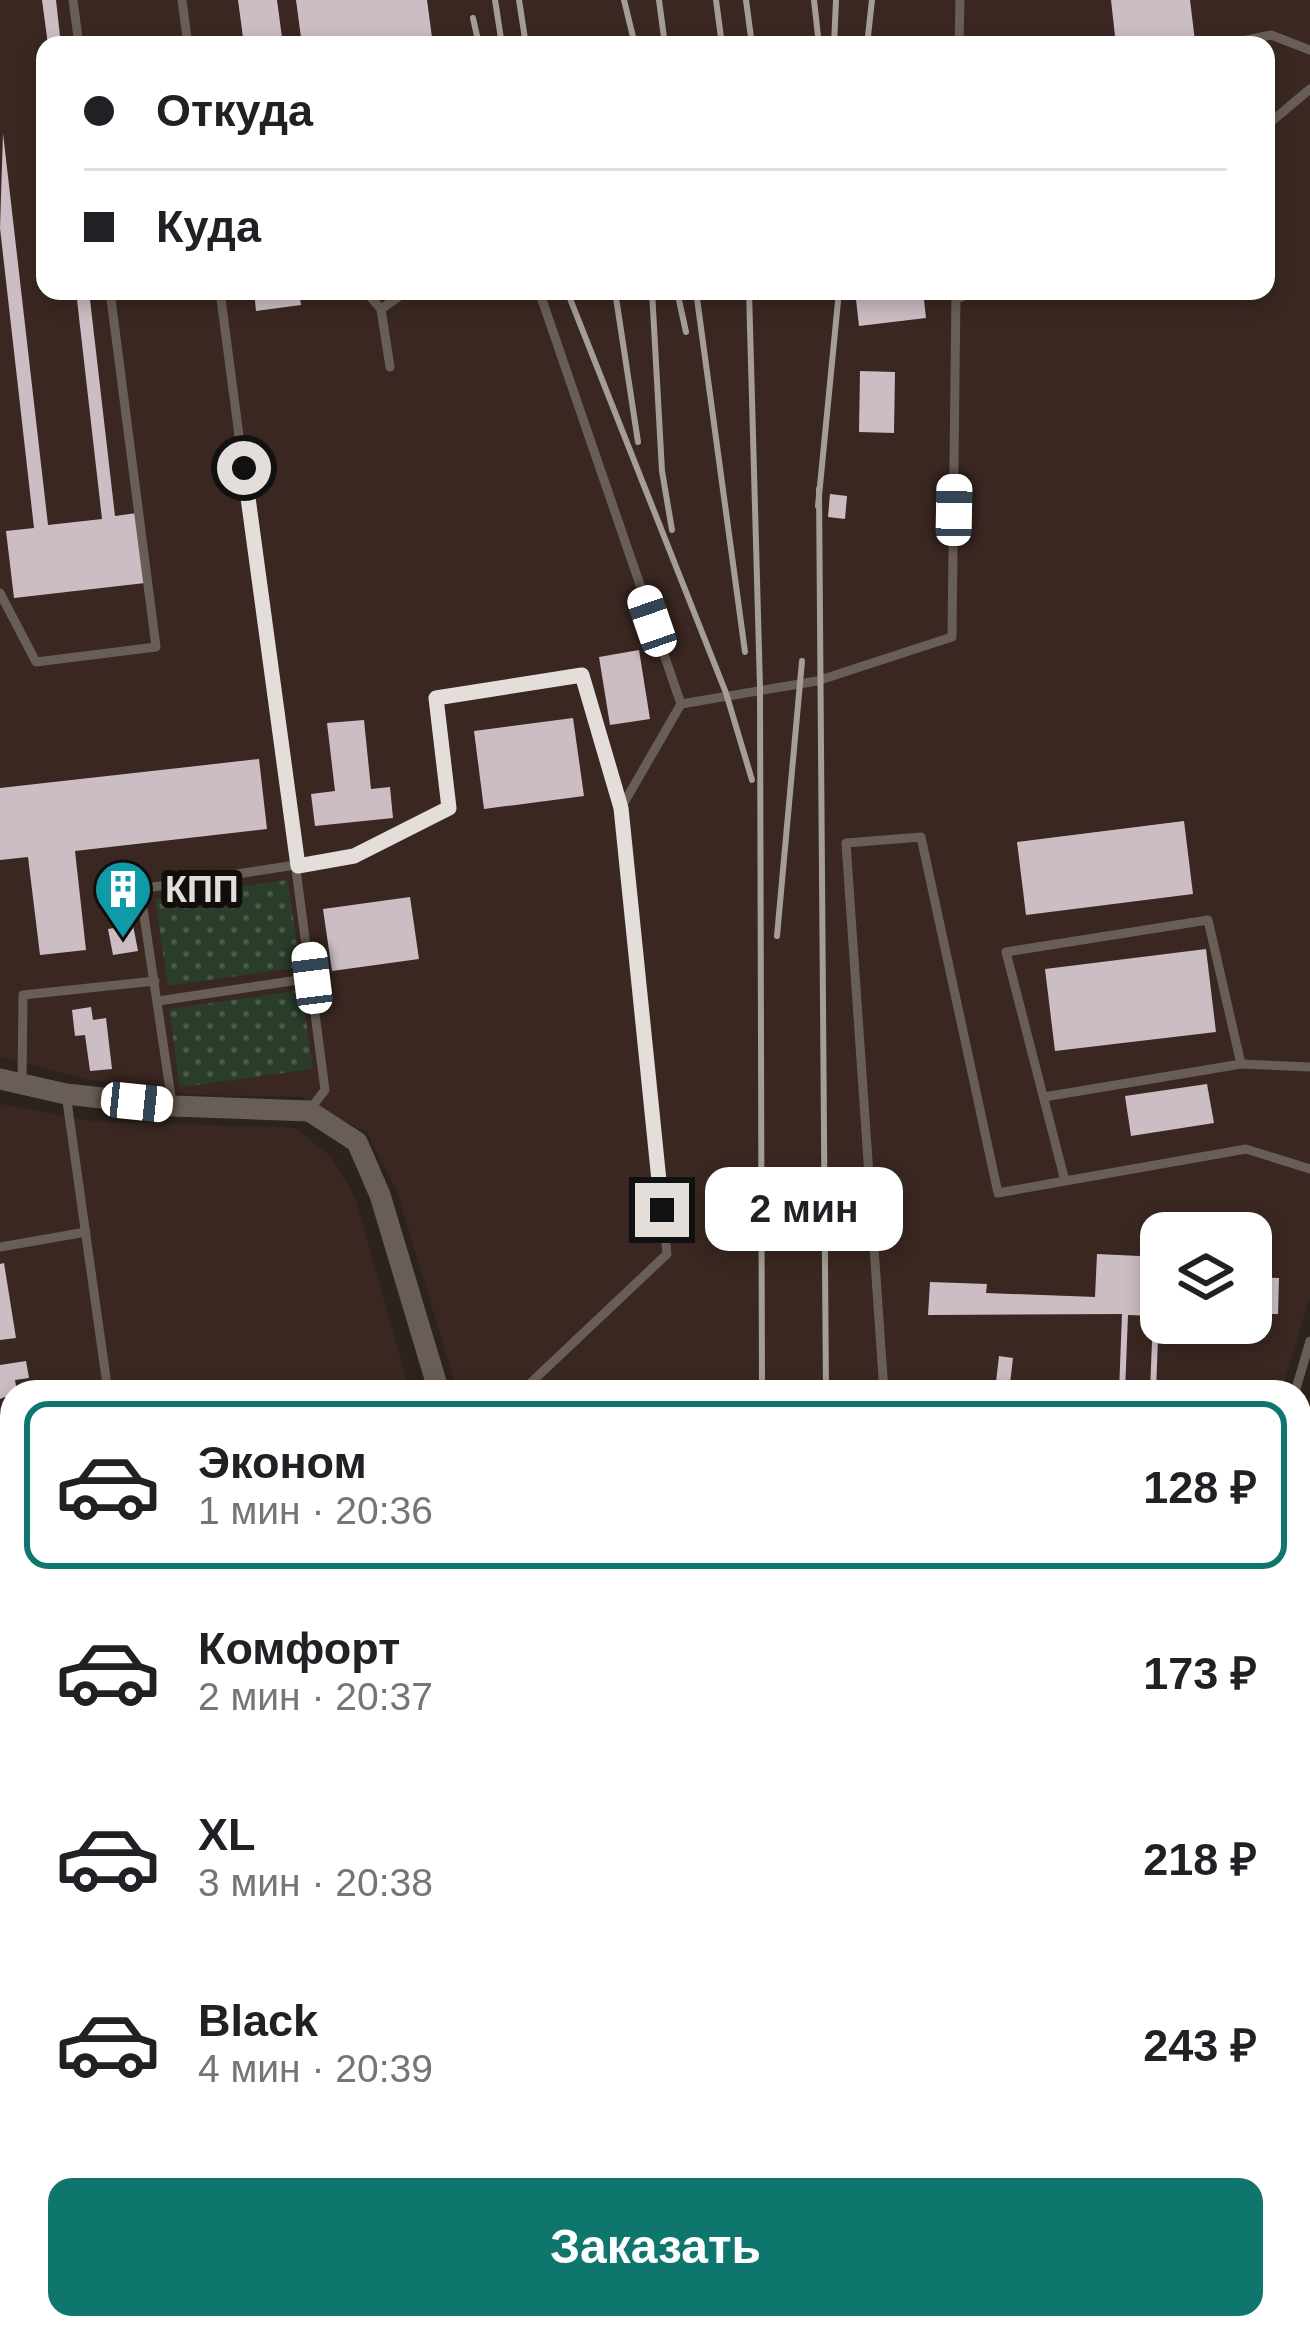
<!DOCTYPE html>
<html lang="ru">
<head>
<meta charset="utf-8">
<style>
	body { margin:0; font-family:Helvetica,sans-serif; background:#f6f6f6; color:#202124; height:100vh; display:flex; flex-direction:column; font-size:45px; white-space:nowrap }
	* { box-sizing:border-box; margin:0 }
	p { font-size:39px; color:#757577 }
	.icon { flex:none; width:66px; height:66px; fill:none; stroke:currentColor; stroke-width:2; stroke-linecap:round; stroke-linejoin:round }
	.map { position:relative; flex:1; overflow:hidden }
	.side { position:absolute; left:0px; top:1380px; width:1311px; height:960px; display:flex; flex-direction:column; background:#fff; border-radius:36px 36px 0 0; box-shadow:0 6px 18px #0003 }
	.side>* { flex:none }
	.hud { position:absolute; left:36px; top:36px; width:1239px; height:264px; border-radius:24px; box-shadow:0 6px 18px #0003; display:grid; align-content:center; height:264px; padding:0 48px; background:#fff }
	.buttons { position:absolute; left:1140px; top:1212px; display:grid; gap:24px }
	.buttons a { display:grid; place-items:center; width:132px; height:132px; border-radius:24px; background:#fff; box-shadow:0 6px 18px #0003; font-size:60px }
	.end { position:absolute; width:54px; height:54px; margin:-27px; border:15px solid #e4deda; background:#111; box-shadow:0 0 0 6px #111 }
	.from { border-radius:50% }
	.bubble { position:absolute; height:84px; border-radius:24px; background:#fff; box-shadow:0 6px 18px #0003; font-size:39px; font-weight:600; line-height:84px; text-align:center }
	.car { position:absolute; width:36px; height:72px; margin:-36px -18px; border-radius:15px; box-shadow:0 0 9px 3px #0007; background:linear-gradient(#fff 24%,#345 0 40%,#fff 0 76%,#345 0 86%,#fff 0) }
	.hud b { display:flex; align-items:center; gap:42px; height:114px; font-size:45px }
	.hud b+b { border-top:3px solid #e0e0e0 }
	.hud i { width:30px; height:30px; background:#202124 }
	ul { padding:21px 0 0; list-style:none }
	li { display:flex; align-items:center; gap:36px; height:168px; margin:0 24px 18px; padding:0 24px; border:6px solid transparent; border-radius:24px }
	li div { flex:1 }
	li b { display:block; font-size:45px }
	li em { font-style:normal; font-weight:600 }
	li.on { border-color:#0f766e }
	li>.icon { width:108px; height:108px; stroke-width:1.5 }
	.cta { display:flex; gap:24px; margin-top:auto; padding:24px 48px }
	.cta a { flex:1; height:138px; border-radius:24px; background:#0f766e; color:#fff; font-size:48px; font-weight:600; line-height:138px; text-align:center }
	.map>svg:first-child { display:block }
</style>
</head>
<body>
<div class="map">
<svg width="1310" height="2340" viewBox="0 0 1310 2340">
	<defs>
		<pattern id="grass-dots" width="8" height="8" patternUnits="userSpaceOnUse" patternTransform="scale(3)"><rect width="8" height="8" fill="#293d2a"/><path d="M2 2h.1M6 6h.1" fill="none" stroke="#485948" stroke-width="1.8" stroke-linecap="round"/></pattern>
	</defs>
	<rect width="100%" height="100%" fill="#2c231d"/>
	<!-- industrial -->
	<g fill="#3a2721" fill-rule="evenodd">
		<path d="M0,0H1310V1297L1281,1392H458L397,1192L367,1133L302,1097L197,1095L85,1079L0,1057ZM45,45H1266V291H45ZM1161,1233H1251V1323H1161Z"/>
		<path d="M0,1104L92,1121L295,1128L331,1157L355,1197L410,1392H12V2328H708L712,2340H0Z"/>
	</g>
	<!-- grass -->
	<g fill="url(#grass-dots)">
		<path d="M288,880L300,967L168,986L155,899Z"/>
		<path d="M302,990L313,1069L180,1087L169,1009Z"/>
	</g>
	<!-- building -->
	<g fill="#cbbdc3">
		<path d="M42,0H56L61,45H48Z"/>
		<path d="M238,0H277L283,45H244Z"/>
		<path d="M296,0H427L433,45H302Z"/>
		<path d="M1111,0H1190L1195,41L1116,45Z"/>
		<path d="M3,133L48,525L102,519L76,291H89L115,516L137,513L145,583L14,598L6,531L34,528L0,228Z"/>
		<path d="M254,291H299L301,305L256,311Z"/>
		<path d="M855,291H923L926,318L859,326Z"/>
		<path d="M860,371L895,372L894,433L859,432Z"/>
		<path d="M830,494L847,496L845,519L828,517Z"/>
		<path d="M639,650L650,719L610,725L599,657Z"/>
		<path d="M573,718L584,796L484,809L474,731Z"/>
		<path d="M364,720L371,789L390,787L393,818L315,826L311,794L335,791L327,723Z"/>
		<path d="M259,759L267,829L75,851L86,950L40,955L28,857L0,860V788Z"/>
		<path d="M1184,821L1193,894L1026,915L1017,842Z"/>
		<path d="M410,897L419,959L332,971L323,909Z"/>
		<path d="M133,925L138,951L113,955L108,929Z"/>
		<path d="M1206,949L1216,1032L1055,1051L1045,969Z"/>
		<path d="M91,1007L93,1020L106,1018L112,1069L90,1071L85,1035L75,1036L72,1010Z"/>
		<path d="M1207,1084L1214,1123L1131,1136L1125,1096Z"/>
		<path d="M1097,1254L1161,1257L1156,1392H1150L1153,1316L1128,1315L1125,1392H1119L1122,1314L928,1315L930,1282L987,1284L986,1293L1095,1297Z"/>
		<path d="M4,1263L16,1338L0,1340V1264Z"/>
		<path d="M1251,1277L1279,1278L1278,1314H1251Z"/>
		<path d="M999,1356L1013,1358L1009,1392L995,1391Z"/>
		<path d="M26,1361L29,1378L15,1380L17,1392L0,1399V1365Z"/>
		<path d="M12,1502V1534L0,1535V1504Z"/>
		<path d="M12,1577V1649L0,1650V1579Z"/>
		<path d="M12,1924V1998L0,1999V1925Z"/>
		<path d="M12,2092V2157L0,2158V2093Z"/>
	</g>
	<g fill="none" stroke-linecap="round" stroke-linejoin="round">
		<!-- service -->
		<g stroke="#695e57" stroke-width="9">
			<path d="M73,0L79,45"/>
			<path d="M182,0L188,45"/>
			<path d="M959,45L960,0"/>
			<path d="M1223,45L1271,35L1310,50"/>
			<path d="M1266,126L1310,89"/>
			<path d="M220,291L325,1090L311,1108"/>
			<path d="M365,291L381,309L390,367"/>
			<path d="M539,291L681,704"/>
			<path d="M956,299L979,291"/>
			<path d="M381,309L407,291"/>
			<path d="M0,593L36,662L156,647L110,291"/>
			<path d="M158,1001L312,978"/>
			<path d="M1310,1067L1241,1064L1208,920L1006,952L1065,1181L1246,1149L1310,1169"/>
			<path d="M22,1082L23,995L155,981"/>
			<path d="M66,1094L108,1392"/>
			<path d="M1044,1097L1241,1064"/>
			<path d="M172,1103L140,889L354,856L449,808L436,698L582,675L621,808"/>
			<path d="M0,1247L86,1232"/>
			<path d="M521,1392L667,1254L621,808L681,704L817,681L952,637L956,291"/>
			<path d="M884,1392L846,843L921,837L998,1193L1065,1181"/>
			<path d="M1195,1392H1203"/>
			<path d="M1295,1392L1310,1341"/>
			<path d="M0,1429L12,1427"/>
			<path d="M0,1864L12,1862"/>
			<path d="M0,2058L12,2057"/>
			<path d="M0,2261L12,2259"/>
			<path d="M486,2328L487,2340"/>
		</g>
		<!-- tertiary -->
		<g stroke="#695e57" stroke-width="21">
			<path d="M0,1079L66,1094L173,1106L309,1111L357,1142L380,1195L439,1392"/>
			<path d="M723,2328L727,2340"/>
		</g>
		<!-- rail -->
		<g stroke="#a49d98" stroke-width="6">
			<path d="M495,0L502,45"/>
			<path d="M519,0L526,45"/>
			<path d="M624,0L635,45"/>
			<path d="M659,0L665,45"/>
			<path d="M716,0L722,45"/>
			<path d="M746,0L752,45"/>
			<path d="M814,0L819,45"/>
			<path d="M473,18L479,45"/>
			<path d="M834,45L836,0"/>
			<path d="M867,45L872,0"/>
			<path d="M567,291L726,693L752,780"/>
			<path d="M615,291L638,442"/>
			<path d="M652,291L662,471L672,530"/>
			<path d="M677,291L686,332"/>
			<path d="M696,291L745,652"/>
			<path d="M749,291L760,687L762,1392"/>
			<path d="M819,489L826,1392"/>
			<path d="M818,506L839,291"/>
			<path d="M777,936L802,661"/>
			<path d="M1299,1761L1310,1732"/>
			<path d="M1299,1801L1310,1773"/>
			<path d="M863,2328L864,2340"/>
			<path d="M1078,2340L1082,2328"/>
		</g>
	</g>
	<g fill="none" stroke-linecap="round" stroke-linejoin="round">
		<!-- route -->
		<path stroke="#e4deda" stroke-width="15" d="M244,468L298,866L354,856L449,808L436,698L582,675L621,808L662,1210"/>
	</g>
	<!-- icons -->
	<defs>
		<symbol id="building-pin" viewBox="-11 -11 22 30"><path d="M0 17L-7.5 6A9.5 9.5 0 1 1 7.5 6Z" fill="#0f9aa8" stroke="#110d0a"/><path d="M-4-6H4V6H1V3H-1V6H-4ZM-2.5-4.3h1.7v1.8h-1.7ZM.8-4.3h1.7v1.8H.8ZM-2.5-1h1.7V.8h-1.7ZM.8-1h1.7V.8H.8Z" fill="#fff"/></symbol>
	</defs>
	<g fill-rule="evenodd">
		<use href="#building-pin" x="90" y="856" width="66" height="90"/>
	</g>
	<g text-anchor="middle" stroke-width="12" stroke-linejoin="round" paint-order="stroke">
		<!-- poi labels -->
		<g font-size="36" font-weight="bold" fill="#e4deda" stroke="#110d0a" text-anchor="start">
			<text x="165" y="902">КПП</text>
		</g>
	</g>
</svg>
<div class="buttons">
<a><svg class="icon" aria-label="layers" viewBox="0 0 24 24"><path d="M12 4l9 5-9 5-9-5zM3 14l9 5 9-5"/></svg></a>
</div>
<i class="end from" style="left:244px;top:468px"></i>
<i class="end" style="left:662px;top:1210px"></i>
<div class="bubble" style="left:705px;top:1167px;width:198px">2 мин</div>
<i class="car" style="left:954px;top:510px;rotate:1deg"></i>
<i class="car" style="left:652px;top:621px;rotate:341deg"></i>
<i class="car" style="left:312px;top:978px;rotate:353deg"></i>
<i class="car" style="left:137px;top:1102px;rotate:96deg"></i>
<div class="hud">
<b><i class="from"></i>Откуда</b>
<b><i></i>Куда</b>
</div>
<section class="side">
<ul>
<li class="on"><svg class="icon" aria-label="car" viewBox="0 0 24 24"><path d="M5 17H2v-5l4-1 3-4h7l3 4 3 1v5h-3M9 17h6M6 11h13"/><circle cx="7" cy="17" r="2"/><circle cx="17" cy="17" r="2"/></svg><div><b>Эконом</b><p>1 мин · 20:36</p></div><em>128 ₽</em></li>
<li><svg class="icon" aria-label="car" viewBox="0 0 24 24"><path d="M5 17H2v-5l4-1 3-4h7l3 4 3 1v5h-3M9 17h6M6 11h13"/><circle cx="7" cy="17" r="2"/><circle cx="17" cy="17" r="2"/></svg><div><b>Комфорт</b><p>2 мин · 20:37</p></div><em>173 ₽</em></li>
<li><svg class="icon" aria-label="car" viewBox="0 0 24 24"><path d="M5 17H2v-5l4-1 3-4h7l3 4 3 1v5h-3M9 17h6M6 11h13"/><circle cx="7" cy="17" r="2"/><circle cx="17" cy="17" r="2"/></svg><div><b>XL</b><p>3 мин · 20:38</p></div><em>218 ₽</em></li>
<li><svg class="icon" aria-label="car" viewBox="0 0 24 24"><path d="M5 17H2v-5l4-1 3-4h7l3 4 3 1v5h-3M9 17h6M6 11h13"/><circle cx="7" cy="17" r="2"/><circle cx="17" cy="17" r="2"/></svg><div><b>Black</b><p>4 мин · 20:39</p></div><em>243 ₽</em></li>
</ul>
<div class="cta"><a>Заказать</a></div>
</section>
</div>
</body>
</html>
